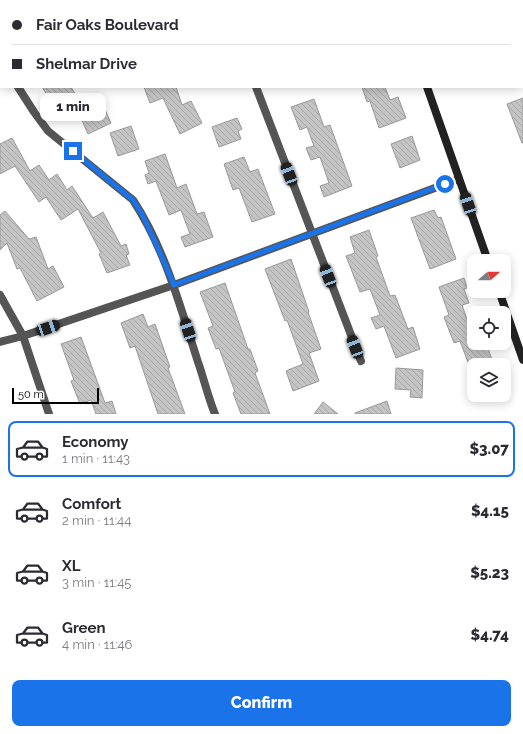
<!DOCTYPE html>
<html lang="en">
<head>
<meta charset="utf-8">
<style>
	body { margin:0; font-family:Raleway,sans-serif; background:#f2f2f3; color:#2b2b33; height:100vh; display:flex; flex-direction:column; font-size:15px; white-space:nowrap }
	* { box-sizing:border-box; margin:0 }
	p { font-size:13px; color:#7c7c81 }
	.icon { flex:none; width:22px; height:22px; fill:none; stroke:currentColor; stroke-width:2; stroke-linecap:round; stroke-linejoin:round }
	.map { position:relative; height:414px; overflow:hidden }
	.sheet { display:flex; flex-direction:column; background:#fff; flex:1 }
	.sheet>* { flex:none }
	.guide { position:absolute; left:0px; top:0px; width:523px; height:88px; box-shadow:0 2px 10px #0003; display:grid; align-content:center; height:88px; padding:0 12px; background:#fff }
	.needle { width:26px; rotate:70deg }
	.buttons { position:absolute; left:467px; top:254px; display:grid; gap:8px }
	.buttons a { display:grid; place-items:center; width:44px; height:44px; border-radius:8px; background:#fff; box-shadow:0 2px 10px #0003; font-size:20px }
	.scale { position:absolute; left:12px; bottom:10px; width:87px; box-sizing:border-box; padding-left:4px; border:2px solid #000; border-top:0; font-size:11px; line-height:14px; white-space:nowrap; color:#000; -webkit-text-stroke:3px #fff; paint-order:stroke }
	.end { position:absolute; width:18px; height:18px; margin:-9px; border:5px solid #1a73e8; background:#fff; box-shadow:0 0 0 2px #fff }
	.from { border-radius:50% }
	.bubble { position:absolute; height:28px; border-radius:8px; background:#fff; box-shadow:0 2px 10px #0003; font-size:13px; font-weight:800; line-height:28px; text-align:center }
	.car { position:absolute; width:12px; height:24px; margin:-12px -6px; border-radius:5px; box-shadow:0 0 3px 1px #0007; background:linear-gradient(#222 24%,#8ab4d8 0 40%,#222 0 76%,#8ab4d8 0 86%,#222 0) }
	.guide b { display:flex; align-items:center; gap:14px; height:38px; font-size:15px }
	.guide b+b { border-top:1px solid #e1e1e2 }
	.guide i { width:10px; height:10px; background:#2b2b33 }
	ul { padding:7px 0 0; list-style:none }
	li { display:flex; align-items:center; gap:12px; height:56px; margin:0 8px 6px; padding:0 4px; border:2px solid transparent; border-radius:8px }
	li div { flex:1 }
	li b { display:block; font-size:15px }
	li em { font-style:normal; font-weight:800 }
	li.selected { border-color:#1a73e8 }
	li>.icon { width:36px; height:36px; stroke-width:1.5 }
	.primary-button { display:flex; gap:8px; margin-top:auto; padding:8px 12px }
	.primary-button a { flex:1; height:46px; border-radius:8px; background:#1a73e8; color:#fff; font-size:16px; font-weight:800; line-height:46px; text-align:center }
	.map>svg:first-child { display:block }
</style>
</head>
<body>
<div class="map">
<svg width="523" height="414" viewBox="0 0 523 414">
	<defs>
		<pattern id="building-back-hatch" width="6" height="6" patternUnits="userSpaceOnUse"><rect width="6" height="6" fill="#c4c4c4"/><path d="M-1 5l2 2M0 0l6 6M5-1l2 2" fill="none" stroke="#a7a7a7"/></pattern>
	</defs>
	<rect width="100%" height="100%" fill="#fff"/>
	<!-- building -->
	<g fill="url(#building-back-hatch)" stroke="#999">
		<path d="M42,87H71L77,97L57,111Z"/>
		<path d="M144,87H176L182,105L191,101L202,123L180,134L163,98L150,103Z"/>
		<path d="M362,87H385L390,100L398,97L406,118L379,128L370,101L367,102Z"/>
		<path d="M523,98V143H522L507,104Z"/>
		<path d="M314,99L324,127L330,125L352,186L324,197L320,186L329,183L320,157L311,160L306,148L314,146L307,127L300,130L291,107Z"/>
		<path d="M103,105L111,123L88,134L80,116Z"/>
		<path d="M237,118L242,129L238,131L241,139L219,147L212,127Z"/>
		<path d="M131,126L139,149L118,156L110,133Z"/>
		<path d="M412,136L420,160L400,168L391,144Z"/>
		<path d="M12,138L30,171L39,165L49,180L57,174L67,190L72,186L93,218L103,212L121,246L126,244L129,254L126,255L130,265L107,273L99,254L101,253L78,209L61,220L46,197L39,202L15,166L0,174V144Z"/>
		<path d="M165,154L177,188L186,184L197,214L204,212L213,237L185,247L181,237L190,234L181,210L169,215L156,181L148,184L145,175L149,173L145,161Z"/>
		<path d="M244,157L250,172L258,169L275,214L252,222L239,188L233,190L224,164Z"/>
		<path d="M434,210L438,218L441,217L456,259L430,269L411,218Z"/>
		<path d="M5,211L29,239L36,237L48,269L53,266L64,287L37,301L20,268L17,269L7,243L0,250V215Z"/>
		<path d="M369,230L378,256L376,257L390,296L395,295L408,329L413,327L420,349L396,358L384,326L376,329L371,318L380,315L370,289L360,292L346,256L355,253L350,237Z"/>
		<path d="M291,259L309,312H308L321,349L309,353L319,381L293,391L286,371L303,364L287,320L285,321L265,269Z"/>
		<path d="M464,278L467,288L464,289L469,303L462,305L469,325L474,323V343H486L494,365H469L460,341L454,343L444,317L449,315L439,287Z"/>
		<path d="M225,283L248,349H250L258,371L255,373L270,414H241L233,393L235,392L219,348L216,349L208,328L213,326L200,292Z"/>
		<path d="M143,314L148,327L155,324L170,367L168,368L185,414H158L135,346L130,348L121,323Z"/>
		<path d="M81,337L105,403L112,401L116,414H96L91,400L80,404L71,381L74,380L61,344Z"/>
		<path d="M396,368L423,370L422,398L410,397L411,390L395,389Z"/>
		<path d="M387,401L391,414H355V413Z"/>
		<path d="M323,402L338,414H314Z"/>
	</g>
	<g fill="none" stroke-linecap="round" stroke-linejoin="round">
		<!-- street -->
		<g stroke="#555" stroke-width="8">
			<path d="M0,50L1,52"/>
			<path d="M18,87L34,112L48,131L133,200C165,249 180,306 198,362C204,379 208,397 215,414"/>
			<path d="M256,87L361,361"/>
			<path d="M0,295L23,336L49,414"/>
			<path d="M0,342L23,336L174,285L459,179"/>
		</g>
		<!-- secondary -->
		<g stroke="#222" stroke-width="8">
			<path d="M396,0L397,1"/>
			<path d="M427,87L488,261"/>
			<path d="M499,291L523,360"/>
		</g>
	</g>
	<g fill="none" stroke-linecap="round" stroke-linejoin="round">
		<!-- route -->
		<path stroke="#1a73e8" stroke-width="5" d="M73,151L133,200L142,214L157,246L174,285L445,184"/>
	</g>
</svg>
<div class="buttons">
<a><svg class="needle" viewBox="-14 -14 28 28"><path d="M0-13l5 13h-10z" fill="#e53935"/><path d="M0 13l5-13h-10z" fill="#7c7c81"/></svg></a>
<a><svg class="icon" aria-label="locate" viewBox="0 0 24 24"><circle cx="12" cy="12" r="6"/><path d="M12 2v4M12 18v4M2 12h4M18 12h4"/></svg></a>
<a><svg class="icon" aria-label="layers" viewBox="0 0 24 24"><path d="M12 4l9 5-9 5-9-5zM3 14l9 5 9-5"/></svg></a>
</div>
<div class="scale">50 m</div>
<i class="end from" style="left:445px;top:184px"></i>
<i class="end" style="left:73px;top:151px"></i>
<div class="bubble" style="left:40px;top:93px;width:66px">1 min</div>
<i class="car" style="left:289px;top:174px;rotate:339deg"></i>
<i class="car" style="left:468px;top:204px;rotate:341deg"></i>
<i class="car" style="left:328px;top:276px;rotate:339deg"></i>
<i class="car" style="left:48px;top:328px;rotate:71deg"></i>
<i class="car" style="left:188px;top:330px;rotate:342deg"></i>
<i class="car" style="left:355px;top:347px;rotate:339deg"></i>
<div class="guide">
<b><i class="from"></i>Fair Oaks Boulevard</b>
<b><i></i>Shelmar Drive</b>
</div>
</div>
<section class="sheet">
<ul>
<li class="selected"><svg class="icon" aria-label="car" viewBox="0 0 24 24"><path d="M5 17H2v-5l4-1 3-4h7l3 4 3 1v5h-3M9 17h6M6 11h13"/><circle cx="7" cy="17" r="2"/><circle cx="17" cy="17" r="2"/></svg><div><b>Economy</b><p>1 min · 11:43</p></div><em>$3.07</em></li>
<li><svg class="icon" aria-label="car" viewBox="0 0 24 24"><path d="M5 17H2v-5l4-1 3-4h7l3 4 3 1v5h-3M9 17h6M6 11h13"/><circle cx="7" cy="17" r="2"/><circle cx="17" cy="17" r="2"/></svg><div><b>Comfort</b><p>2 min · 11:44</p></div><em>$4.15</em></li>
<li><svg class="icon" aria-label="car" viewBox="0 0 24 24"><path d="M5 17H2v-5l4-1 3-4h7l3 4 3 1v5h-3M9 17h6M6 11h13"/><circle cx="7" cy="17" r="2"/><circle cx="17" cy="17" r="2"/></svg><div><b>XL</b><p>3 min · 11:45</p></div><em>$5.23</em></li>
<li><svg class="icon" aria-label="car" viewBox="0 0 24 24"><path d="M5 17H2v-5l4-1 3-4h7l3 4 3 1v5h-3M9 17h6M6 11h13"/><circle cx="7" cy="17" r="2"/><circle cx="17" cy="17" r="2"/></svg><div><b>Green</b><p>4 min · 11:46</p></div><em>$4.74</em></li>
</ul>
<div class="primary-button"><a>Confirm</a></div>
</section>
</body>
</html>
